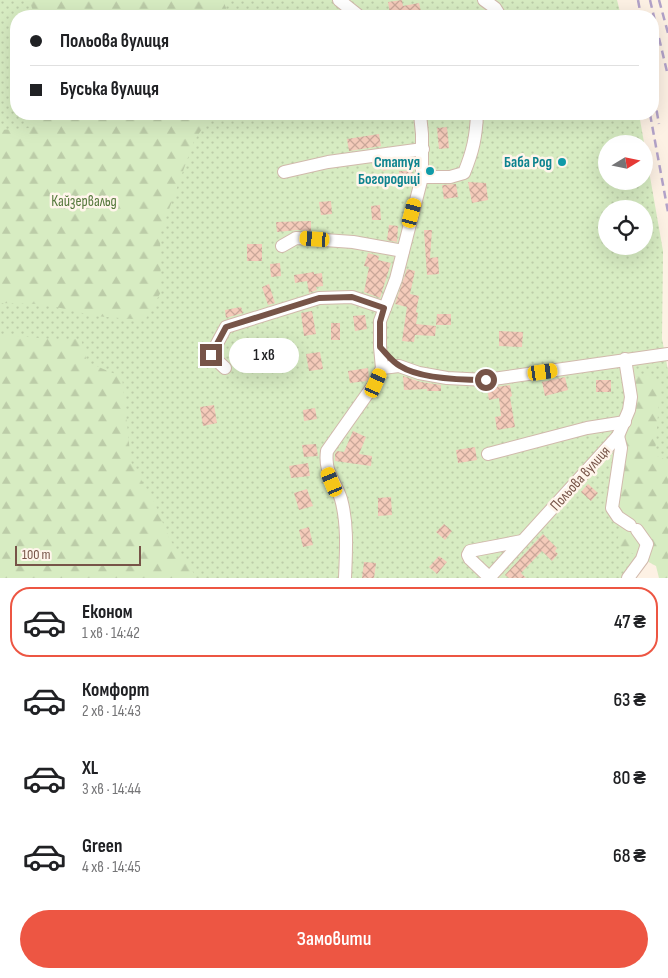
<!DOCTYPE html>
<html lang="uk">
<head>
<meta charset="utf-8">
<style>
	body { margin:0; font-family:"Sofia Sans Condensed",sans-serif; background:#f2f2f2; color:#202124; height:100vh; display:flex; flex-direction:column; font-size:19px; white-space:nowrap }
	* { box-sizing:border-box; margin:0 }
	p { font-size:16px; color:#757577 }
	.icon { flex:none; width:28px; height:28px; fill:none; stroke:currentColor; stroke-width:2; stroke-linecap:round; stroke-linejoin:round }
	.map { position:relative; height:578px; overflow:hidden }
	.drawer { display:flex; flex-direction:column; background:#fff; flex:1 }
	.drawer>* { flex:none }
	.hud { position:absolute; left:10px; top:10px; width:649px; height:110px; border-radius:20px; box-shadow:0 5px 20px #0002; display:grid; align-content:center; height:110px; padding:0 20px; background:#fff }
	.needle { width:32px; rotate:80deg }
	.fabs { position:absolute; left:598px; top:135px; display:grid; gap:10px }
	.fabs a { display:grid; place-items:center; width:55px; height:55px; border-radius:50%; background:#fff; box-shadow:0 5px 20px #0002; font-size:25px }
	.scale { position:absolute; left:15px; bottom:12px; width:126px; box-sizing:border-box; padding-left:5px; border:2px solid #775448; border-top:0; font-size:14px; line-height:18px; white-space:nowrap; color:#775448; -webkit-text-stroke:4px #fff5eb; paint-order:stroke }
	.end { position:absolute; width:22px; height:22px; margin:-11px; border:6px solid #775448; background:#fff; box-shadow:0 0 0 2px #fff }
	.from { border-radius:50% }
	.bubble { position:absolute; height:35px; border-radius:18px; background:#fff; box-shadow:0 5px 20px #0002; font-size:16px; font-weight:600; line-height:35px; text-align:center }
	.car { position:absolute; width:15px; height:30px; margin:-15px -8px; border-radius:6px; box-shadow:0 0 4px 1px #0007; background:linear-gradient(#f5c518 24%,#345 0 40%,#f5c518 0 76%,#345 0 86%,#f5c518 0) }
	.hud b { display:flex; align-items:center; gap:18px; height:48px; font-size:19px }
	.hud b+b { border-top:1px solid #e0e0e0 }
	.hud i { width:12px; height:12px; background:#202124 }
	ul { padding:9px 0 0; list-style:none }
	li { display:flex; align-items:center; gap:15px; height:70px; margin:0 10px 8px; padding:0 10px; border:2px solid transparent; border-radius:20px }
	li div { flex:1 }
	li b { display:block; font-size:19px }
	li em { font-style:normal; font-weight:600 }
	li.on { border-color:#ed5643 }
	li>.icon { width:45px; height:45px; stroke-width:1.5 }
	.button { display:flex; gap:10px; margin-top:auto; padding:10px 20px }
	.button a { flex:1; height:58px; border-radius:30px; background:#ed5643; color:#fff; font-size:20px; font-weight:600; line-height:58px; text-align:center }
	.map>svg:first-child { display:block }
</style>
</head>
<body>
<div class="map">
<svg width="668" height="578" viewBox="0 0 668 578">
	<defs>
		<pattern id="grass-dots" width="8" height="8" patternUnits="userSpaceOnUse" patternTransform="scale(1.25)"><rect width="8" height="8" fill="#d7ecc2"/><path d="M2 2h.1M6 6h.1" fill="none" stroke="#bccca8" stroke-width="1.8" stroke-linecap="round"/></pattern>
		<pattern id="forest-firs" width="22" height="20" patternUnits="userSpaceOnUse" patternTransform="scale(1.25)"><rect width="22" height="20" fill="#d7ecc2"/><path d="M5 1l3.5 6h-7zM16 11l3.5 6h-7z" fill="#bccca8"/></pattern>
		<pattern id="building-cross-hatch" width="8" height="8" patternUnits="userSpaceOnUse" patternTransform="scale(1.25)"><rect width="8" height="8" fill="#f4cbba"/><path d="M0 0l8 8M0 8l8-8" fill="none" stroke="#caa799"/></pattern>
	</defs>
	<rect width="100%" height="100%" fill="#fdf1e4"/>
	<!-- grass -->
	<path fill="url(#grass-dots)" fill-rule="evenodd" d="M0,0H617L621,16H16V114H639L663,251L662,339L668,370V476L629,578H0ZM606,144H644V181H606ZM606,209H644V246H606Z"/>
	<!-- forest -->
	<g fill="url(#forest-firs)">
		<path d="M29,0H223L229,16H35Z"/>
		<path d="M32,114H212L194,141L160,234L161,292L145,320L95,316L43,304L0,303V130L30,128Z"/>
		<path d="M6,335L50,339H81L87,362L122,377L131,462L155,504L170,540L192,570L196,578H0V337Z"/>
		<path d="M643,374L654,378L660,386L655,455L668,461V578H659L656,566L615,544L626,522L618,517L621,448L629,380Z"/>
	</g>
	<!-- building -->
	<g fill="url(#building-cross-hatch)">
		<path d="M402,0L403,6L419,3L422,16H404L403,12L390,14L388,2Z"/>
		<path d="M447,127L449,148L439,149L437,128Z"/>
		<path d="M379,134L381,146L349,151L347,139Z"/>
		<path d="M399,160L400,166L383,171L381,163Z"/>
		<path d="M399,171H412L413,181H399Z"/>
		<path d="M468,182L486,183L488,200L472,203Z"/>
		<path d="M456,184L458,197L444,199L442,185Z"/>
		<path d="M331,201L332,214L321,215L319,202Z"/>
		<path d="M380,205L381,220H372L371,206Z"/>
		<path d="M311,221V231L297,230L277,232L276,222Z"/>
		<path d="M389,225L398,226L397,242L387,240Z"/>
		<path d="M424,230H432L430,258L438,257L439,274L427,275Z"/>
		<rect x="247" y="244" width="15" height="17"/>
		<path d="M368,253L379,256L378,260L391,263L380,298L364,292L369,267L364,266Z"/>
		<path d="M280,263L281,276L271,277L270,264Z"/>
		<path d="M407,269L415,271L410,294L419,296L416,312L418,313L416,324L436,326L435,336L415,335L414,342L402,341L407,307L395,304Z"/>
		<path d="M314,272V274L322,273L323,286L316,287L317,290L309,293L307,281L295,283L294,275Z"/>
		<path d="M269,284L275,303L268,305L262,287Z"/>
		<path d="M241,307L243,313L226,318L225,310Z"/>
		<path d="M312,311L316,334L304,336L301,313Z"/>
		<path d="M437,314H451V325H436Z"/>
		<path d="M365,315L367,329L355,331L353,316Z"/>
		<rect x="331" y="323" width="9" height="17"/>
		<path d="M499,331L523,332L522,347L499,346Z"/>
		<path d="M260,351L262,364L251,366L248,353Z"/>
		<path d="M320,352L323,369L309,371L306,354Z"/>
		<path d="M368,368L369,377L367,381L350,383L348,371Z"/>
		<path d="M403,376L421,382L441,385V391H427V389L404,390Z"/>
		<path d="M565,377L568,390L545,396L542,382Z"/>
		<rect x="596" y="380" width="15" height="12"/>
		<path d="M510,385L512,396L510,397L515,427L497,430L495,417L501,416L499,398L489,400L487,388Z"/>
		<path d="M214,405L217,423L203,426L200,407Z"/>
		<path d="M315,408L317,419L304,421L303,410Z"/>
		<path d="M353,431L366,437L359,454L372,456L371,466L335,461V454L337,451L344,452Z"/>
		<path d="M316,444L318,456L304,457L302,445Z"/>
		<path d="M475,447L477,460L458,463L456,450Z"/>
		<path d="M308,463L310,476L291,478L289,466Z"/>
		<path d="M588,484L598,493L591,501L581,492Z"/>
		<path d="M307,489L313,506L299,510L294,493Z"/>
		<path d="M391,497L392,515L378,516V498Z"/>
		<path d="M444,524L452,531L445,540L436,532Z"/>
		<path d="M309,527L313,545L303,547L299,530Z"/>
		<path d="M543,534L557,548L555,551L558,554L552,561L542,551L521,573L526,578H509L505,575Z"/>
		<path d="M439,556L447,562L437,574L429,567Z"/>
		<path d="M364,562L376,563L374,578H362Z"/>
	</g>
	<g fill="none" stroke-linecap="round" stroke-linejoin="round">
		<defs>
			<g id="minor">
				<path d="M339,0L359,16"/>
				<path d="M484,0L495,8L500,16"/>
				<path d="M284,172L328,162L423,149"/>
				<path d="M422,177H450L464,173C473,151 476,137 477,114"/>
				<path d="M282,246L296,238L353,242L403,251"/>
				<path d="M225,368L211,355L226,327L319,298L352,297L385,308"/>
				<path d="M382,368L399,366L419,373L447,378L486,380L668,354"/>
				<path d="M618,436L621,448L612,508L618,517L630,525"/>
				<path d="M488,454L587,428L625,422"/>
				<path d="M489,577L470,559L468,555L470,551L522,541"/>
				<path d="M345,578C346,553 348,524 341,499C335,480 324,473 327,451L375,383L382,368L380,347V321L396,279L422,177V134L420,114"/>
				<path d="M489,578L618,436L629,410L631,397L625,359"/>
				<path d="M628,578L642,559L647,544L637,530"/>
			</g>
		</defs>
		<!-- minor casing -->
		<use href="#minor" stroke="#d1b9ac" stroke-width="14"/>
		<!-- minor -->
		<use href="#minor" stroke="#fff" stroke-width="12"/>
		<!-- rail -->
		<g stroke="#b2a2c8" stroke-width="2.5" stroke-dasharray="8 5" stroke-linecap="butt">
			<path d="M638,0L641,16"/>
			<path d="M650,0L668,76"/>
			<path d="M659,0L668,33"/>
			<path d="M652,85L659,124"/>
			<path d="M650,114L668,212"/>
		</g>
	</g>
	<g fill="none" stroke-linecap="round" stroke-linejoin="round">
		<!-- route -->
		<path stroke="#775448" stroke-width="6" d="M211,355L226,327L319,298L352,297L384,308L380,322V347C386,353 392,362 400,366C420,379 462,380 486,380"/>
	</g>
	<!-- markers -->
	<g fill="#0f9aa8" stroke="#fff5eb" stroke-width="2">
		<circle cx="562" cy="162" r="5"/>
		<circle cx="430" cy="171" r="5"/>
	</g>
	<g text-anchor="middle" stroke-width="5" stroke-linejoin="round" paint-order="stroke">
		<!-- culture labels -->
		<g font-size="15" font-weight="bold" fill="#0d838f" stroke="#fff5eb" text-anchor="end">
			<text x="420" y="167">Статуя<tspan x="420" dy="17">Богородиці</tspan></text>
			<text x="552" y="167">Баба Род</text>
		</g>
		<!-- park labels -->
		<g font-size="15" fill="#55783c" stroke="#fff5eb">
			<text x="84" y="206">Кайзервальд</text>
		</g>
		<!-- street labels -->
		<g font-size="15" fill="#775448" stroke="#fff5eb">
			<text transform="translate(580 478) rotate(-48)" y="5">Польова вулиця</text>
		</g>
	</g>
</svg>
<div class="fabs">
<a><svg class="needle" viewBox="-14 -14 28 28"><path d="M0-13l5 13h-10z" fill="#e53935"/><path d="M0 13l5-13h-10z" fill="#757577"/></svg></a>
<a><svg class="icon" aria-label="locate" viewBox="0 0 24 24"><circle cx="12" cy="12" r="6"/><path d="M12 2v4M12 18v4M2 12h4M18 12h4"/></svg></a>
</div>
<div class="scale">100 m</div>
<i class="end from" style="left:486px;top:380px"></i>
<i class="end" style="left:211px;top:355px"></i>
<div class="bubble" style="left:229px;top:338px;width:70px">1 хв</div>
<i class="car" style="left:412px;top:213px;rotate:15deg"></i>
<i class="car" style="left:315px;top:239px;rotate:274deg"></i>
<i class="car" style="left:543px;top:372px;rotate:82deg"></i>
<i class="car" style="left:376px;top:383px;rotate:24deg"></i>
<i class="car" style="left:332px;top:482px;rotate:337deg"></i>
<div class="hud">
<b><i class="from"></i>Польова вулиця</b>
<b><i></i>Буська вулиця</b>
</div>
</div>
<section class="drawer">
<ul>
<li class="on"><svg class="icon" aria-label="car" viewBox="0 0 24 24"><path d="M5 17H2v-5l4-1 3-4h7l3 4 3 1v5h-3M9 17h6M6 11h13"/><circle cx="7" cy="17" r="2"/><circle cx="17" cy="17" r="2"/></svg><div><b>Економ</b><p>1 хв · 14:42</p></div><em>47 ₴</em></li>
<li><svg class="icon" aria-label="car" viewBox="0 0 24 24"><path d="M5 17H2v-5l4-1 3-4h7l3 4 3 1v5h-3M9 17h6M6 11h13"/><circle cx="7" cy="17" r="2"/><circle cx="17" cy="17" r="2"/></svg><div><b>Комфорт</b><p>2 хв · 14:43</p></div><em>63 ₴</em></li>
<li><svg class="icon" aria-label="car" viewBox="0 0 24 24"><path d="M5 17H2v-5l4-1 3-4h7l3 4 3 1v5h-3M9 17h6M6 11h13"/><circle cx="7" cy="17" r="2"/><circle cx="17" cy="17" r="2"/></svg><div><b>XL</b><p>3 хв · 14:44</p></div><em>80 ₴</em></li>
<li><svg class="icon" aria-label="car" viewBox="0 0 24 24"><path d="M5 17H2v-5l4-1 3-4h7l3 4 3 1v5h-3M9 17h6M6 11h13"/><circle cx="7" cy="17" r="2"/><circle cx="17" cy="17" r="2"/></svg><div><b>Green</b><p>4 хв · 14:45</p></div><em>68 ₴</em></li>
</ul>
<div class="button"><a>Замовити</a></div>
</section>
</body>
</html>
